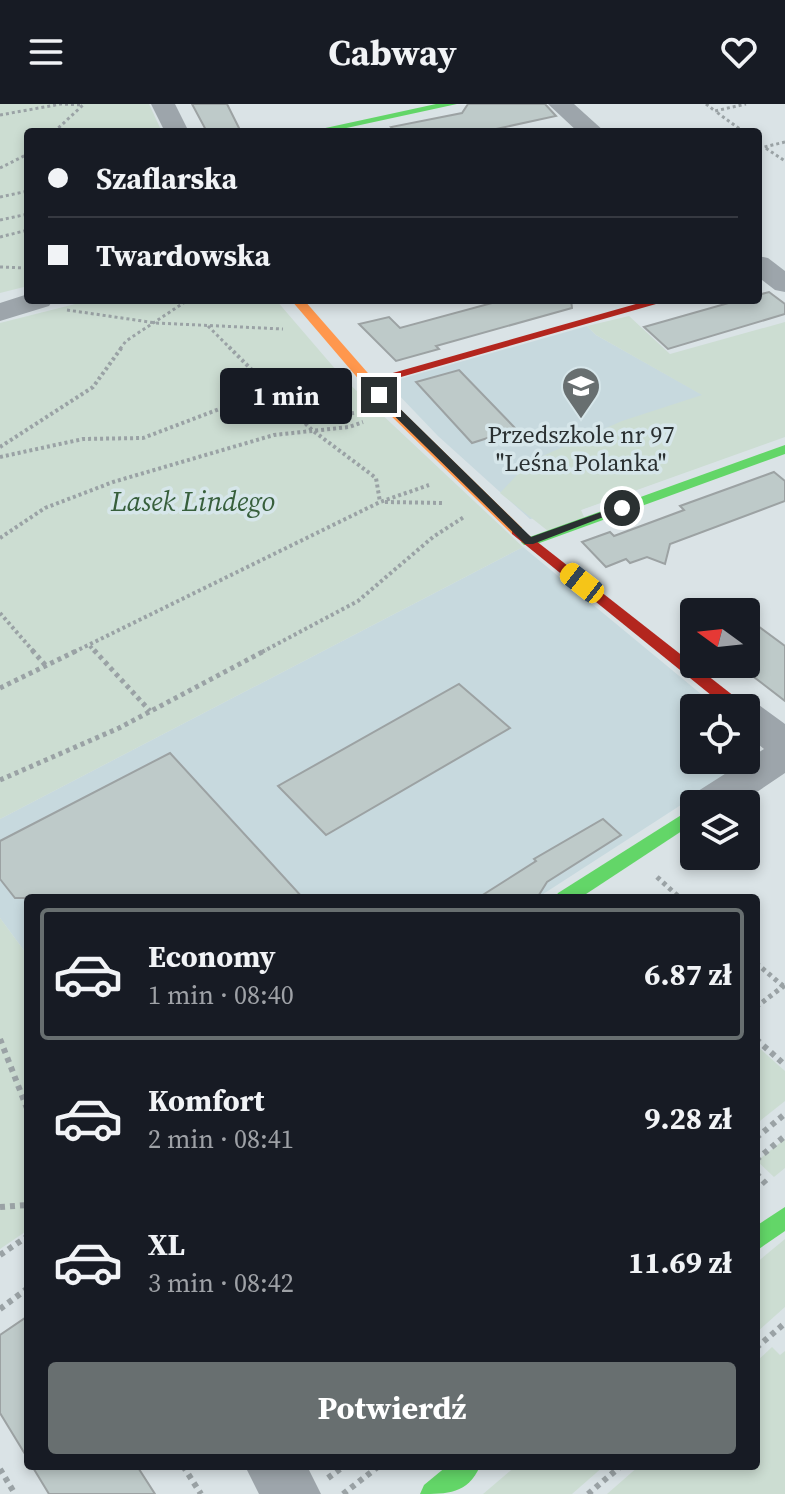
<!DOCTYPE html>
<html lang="pl">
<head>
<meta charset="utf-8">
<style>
	body { margin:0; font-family:"Source Serif 4",serif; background:#242831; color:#f1f3f6; height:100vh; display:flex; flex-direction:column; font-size:30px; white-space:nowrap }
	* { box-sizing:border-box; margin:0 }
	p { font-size:26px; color:#9ea1a6 }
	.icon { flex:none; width:44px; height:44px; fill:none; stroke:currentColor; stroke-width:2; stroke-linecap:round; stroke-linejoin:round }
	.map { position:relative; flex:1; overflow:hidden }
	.details { position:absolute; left:24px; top:790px; width:736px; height:576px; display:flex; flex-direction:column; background:#171b24; border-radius:8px; box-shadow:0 4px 12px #0003 }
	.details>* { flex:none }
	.guide { position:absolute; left:24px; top:24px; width:738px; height:176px; border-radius:8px; box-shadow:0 4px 12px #0003; display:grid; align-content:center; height:176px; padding:0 24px; background:#171b24 }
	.needle { width:52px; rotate:285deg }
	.buttons { position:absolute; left:680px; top:494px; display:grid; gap:16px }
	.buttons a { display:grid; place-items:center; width:80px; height:80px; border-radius:8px; background:#171b24; box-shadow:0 4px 12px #0003; font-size:40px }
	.end { position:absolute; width:36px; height:36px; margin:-18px; border:10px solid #2a3031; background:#fff; box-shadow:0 0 0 4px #fff }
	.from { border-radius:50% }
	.bubble { position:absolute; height:56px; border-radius:8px; background:#171b24; box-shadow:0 4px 12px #0003; font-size:26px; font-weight:700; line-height:56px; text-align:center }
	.car { position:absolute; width:24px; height:48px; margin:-24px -12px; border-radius:10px; box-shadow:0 0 6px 2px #0007; background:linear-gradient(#f5c518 24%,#345 0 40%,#f5c518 0 76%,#345 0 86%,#f5c518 0) }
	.guide b { display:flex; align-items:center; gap:28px; height:76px; font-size:30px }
	.guide b+b { border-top:2px solid #363941 }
	.guide i { width:20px; height:20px; background:#f1f3f6 }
	ul { padding:14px 0 0; list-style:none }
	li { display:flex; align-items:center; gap:24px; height:132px; margin:0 16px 12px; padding:0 8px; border:4px solid transparent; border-radius:8px }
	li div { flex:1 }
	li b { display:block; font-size:30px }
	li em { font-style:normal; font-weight:700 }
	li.on { border-color:#686f70 }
	li>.icon { width:72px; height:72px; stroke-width:1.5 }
	.cta { display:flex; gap:16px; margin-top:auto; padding:16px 24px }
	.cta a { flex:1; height:92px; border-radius:8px; background:#686f70; color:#fff; font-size:32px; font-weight:700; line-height:92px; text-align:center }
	header { display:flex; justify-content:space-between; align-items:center; height:104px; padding:0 24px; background:#171b24; font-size:36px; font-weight:700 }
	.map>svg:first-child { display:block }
</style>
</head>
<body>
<header><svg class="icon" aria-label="menu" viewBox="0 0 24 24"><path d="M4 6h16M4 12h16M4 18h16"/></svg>Cabway<svg class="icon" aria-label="heart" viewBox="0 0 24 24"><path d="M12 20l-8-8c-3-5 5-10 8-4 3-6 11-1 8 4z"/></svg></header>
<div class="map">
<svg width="785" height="1390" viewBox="0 0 785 1390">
	<rect width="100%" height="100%" fill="#dae3e6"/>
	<!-- built -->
	<g fill="#c7d9de">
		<path d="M587,222L596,231L719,300L769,338L580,406L530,415L438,332L393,285L400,275Z"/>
		<path d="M523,443L718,604H694V656H746V627L749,629V657L537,794H28V852L0,814V715Z"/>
	</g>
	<!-- green -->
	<g fill="#ccddd2">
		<path d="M0,0H149L162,28H28V182L0,189Z"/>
		<path d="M91,196H276L343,274L523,443L0,715V219Z"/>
		<path d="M629,212L670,250L785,218V333L581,406L584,413L548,427L500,389L529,358L622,317L702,291L596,231L587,222Z"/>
		<path d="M0,814L28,852V1126L0,1145Z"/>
		<path d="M756,941L785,967V997L756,1020Z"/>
		<path d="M785,1035V1064L774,1073L757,1057Z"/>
		<path d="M785,1135V1203L756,1229V1159Z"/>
		<path d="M772,1243L780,1251L785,1247V1390H607L639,1362H756V1258Z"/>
		<path d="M516,1362H604L572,1390H483Z"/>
	</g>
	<!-- building -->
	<g fill="#becac9" stroke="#9ca2a3" stroke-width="2">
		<path d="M192,0H227L241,28H207Z"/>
		<path d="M468,0H545L556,12L482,28H396L391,23L462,9Z"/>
		<path d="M769,188L785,200V210L668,245L644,223L739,196H758V191Z"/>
		<path d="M503,196H571L572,204L436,242L439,245L396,257L359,220L389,213L400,224Z"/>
		<path d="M459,266L516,325L472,339L416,278Z"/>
		<path d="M774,368L785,377V397L670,440L665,460L647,453L630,459L626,455L606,463L582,438L610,428L614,432L684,406L680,402Z"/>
		<path d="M746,513L785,542V597L746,567Z"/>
		<path d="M459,580L510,624L326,731L278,682Z"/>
		<path d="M170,649L303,794H15L0,775V737Z"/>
		<path d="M603,715L621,731L547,778L537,794H478L536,757L534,755Z"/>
		<path d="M28,1212V1355L0,1309V1231Z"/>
		<path d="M32,1362H137L155,1390H49Z"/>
	</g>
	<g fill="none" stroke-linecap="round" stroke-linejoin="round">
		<!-- path-far3 -->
		<g stroke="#9aa2a5" stroke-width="3" stroke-dasharray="3 3" stroke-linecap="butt">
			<path d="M706,0L715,7"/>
			<path d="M0,11L61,0L83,1"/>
			<path d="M54,28L83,1"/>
			<path d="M744,28L715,7L746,0"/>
			<path d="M785,38L764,43L785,57"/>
			<path d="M0,64L28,50"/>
			<path d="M0,93L28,87"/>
			<path d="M0,116L28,110"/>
			<path d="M0,133L28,126"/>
			<path d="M0,163L28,164"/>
			<path d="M67,206L156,219L283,225"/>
			<path d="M208,222L231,245"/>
			<path d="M120,245L126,237L188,196"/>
		</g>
		<!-- path-far2 -->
		<g stroke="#9aa2a5" stroke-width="4" stroke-dasharray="3 3" stroke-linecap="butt">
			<path d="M229,243L312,326L376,374L380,398"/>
			<path d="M0,343L93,283L122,243"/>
			<path d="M0,353L83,335L143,334L230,301L339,311L354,309"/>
			<path d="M385,398L443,399"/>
			<path d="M0,434L45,404L113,378L274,331L349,323L363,318"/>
			<path d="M0,509L34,548"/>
			<path d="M90,542L95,548"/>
			<path d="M74,548L380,398L429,381"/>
			<path d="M262,548L358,497L433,433L464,413"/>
		</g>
		<!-- path-far1 -->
		<g stroke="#9aa2a5" stroke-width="5" stroke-dasharray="4 4" stroke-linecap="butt">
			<path d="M32,546L47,563"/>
			<path d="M94,546L150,607"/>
			<path d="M0,584L78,546"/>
			<path d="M0,676L119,624L266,546"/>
			<path d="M657,773L680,794"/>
			<path d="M756,859L783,882"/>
			<path d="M756,903L785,881"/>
		</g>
		<!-- path -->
		<g stroke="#9aa2a5" stroke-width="6" stroke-dasharray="5 5" stroke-linecap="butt">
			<path d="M0,935L28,1007"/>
			<path d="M756,935L785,961"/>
			<path d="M756,1034L785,1010"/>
			<path d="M756,1056L785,1032"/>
			<path d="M756,1069L766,1080"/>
			<path d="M0,1103L28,1101"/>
			<path d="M0,1151L28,1132"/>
			<path d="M0,1205L28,1184"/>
			<path d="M756,1244L785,1219"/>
			<path d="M183,1362L201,1390"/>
			<path d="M0,1365L15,1390"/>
			<path d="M328,1374L344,1362"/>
			<path d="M343,1390L379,1362"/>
			<path d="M588,1390L621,1362"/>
		</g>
		<!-- street -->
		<g fill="#9da5ab" fill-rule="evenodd">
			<path d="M151,0H175L189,28H165Z"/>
			<path d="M548,0H574L605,28H578Z"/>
			<path d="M758,152L768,154L785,167V188L775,186L758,173Z"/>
			<path d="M28,190V196H53L49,202L0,217V199Z"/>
			<path d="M746,597L759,601L785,620V669L739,700H694V709L689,700L695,689L764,645L746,630V604H731Z"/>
			<path d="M245,1362H307L321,1390H259Z"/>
		</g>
		<!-- fast -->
		<g fill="#63d668" fill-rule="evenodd">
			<path d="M436,0H457L328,28H307Z"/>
			<path d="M785,341V350L534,441H524L521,438L524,435Z"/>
			<path d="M694,703V719L580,794H555L558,789Z"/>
			<path d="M785,1103V1127L756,1147V1122Z"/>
			<path d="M447,1362H480C468,1390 447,1390 420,1390L424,1381Z"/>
		</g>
		<!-- slow -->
		<path fill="#ff974d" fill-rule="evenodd" d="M291,196H304L395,300L522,424V430H512L385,306Z"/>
		<!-- jam -->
		<g fill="#b3261e" fill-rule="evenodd">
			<path d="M650,196H670L373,281L368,282L361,278Z"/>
			<path d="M517,422L744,600L747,604L746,605L727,604L512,430V424Z"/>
		</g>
	</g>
	<!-- route -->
	<path fill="#2a3031" d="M375,288H383L531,433L618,402L627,404L533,440H525L375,293Z"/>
	<!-- icons -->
	<defs>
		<symbol id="school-pin" viewBox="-11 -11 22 30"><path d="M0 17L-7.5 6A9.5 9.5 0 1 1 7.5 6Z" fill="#686f70" stroke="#d6e6ea"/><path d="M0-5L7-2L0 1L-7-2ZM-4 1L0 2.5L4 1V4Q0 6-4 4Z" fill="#fff"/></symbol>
	</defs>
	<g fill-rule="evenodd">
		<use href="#school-pin" x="559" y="260" width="44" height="60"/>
	</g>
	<g text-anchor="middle" stroke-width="7" stroke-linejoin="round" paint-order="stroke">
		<!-- far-poi labels -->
		<g font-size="24" fill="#2a3031" stroke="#d6e6ea">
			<text x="581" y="339">Przedszkole nr 97<tspan x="581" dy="28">"Leśna Polanka"</tspan></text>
		</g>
		<!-- park labels -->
		<g font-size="28" font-style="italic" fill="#375f3c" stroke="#d6e6ea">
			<text x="193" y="407">Lasek Lindego</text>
		</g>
	</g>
</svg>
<div class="buttons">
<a><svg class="needle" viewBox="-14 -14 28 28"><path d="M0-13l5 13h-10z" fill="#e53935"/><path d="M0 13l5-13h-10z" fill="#9ea1a6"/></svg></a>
<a><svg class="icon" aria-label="locate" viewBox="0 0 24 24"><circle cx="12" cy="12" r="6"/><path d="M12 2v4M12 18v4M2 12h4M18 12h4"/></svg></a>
<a><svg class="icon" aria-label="layers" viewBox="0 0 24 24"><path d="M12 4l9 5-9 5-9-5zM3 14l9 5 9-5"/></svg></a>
</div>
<i class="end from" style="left:622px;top:404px"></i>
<i class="end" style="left:379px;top:291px"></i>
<div class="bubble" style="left:220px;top:264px;width:132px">1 min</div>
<i class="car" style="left:582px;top:479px;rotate:308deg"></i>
<div class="guide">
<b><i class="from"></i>Szaflarska</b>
<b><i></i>Twardowska</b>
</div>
<section class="details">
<ul>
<li class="on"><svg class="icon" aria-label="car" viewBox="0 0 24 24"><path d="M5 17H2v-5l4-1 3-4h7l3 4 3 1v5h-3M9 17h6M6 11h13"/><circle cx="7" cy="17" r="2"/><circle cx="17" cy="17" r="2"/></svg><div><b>Economy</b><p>1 min · 08:40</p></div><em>6.87 zł</em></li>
<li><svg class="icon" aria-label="car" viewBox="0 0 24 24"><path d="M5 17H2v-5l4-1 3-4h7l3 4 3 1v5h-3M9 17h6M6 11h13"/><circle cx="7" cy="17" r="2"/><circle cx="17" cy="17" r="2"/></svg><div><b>Komfort</b><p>2 min · 08:41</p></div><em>9.28 zł</em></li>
<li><svg class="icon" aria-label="car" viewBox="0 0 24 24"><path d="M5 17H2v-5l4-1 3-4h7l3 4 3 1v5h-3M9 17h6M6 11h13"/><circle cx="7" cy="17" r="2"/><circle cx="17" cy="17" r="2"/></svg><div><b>XL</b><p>3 min · 08:42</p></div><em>11.69 zł</em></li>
</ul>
<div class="cta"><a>Potwierdź</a></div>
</section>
</div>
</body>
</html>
